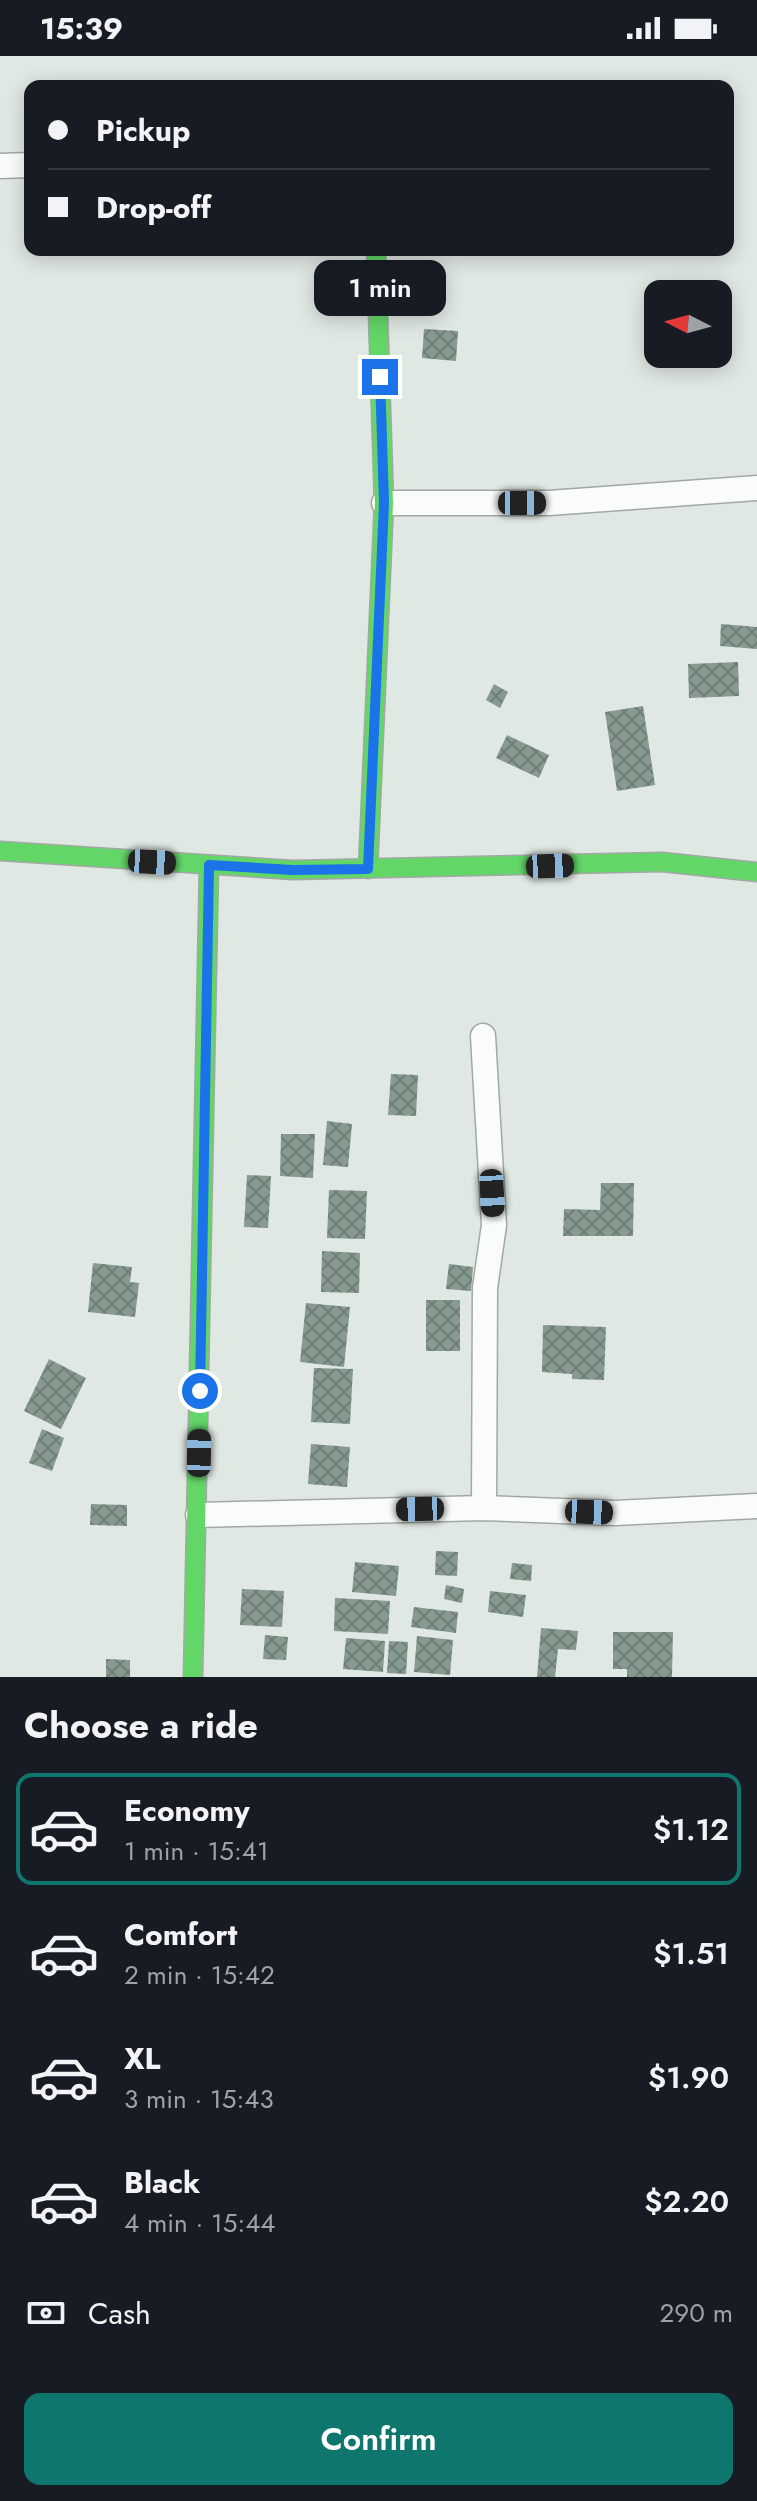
<!DOCTYPE html>
<html lang="en">
<head>
<meta charset="utf-8">
<style>
	body { margin:0; font-family:Jost,sans-serif; background:#242831; color:#f1f3f6; height:100vh; display:flex; flex-direction:column; font-size:30px; white-space:nowrap }
	* { box-sizing:border-box; margin:0 }
	p { font-size:26px; color:#9ea1a6 }
	.icon { flex:none; width:44px; height:44px; fill:none; stroke:currentColor; stroke-width:2; stroke-linecap:round; stroke-linejoin:round }
	.map { position:relative; height:1621px; overflow:hidden }
	.sheet { display:flex; flex-direction:column; background:#171b24; flex:1 }
	.sheet>* { flex:none }
	.hud { position:absolute; left:24px; top:24px; width:710px; height:176px; border-radius:16px; box-shadow:0 4px 20px #0003; display:grid; align-content:center; height:176px; padding:0 24px; background:#171b24 }
	.needle { width:52px; rotate:276deg }
	.tools { position:absolute; left:644px; top:224px; display:grid; gap:16px }
	.tools a { display:grid; place-items:center; width:88px; height:88px; border-radius:16px; background:#171b24; box-shadow:0 4px 20px #0003; font-size:40px }
	.end { position:absolute; width:36px; height:36px; margin:-18px; border:10px solid #1a73e8; background:#fff; box-shadow:0 0 0 4px #fff }
	.from { border-radius:50% }
	.bubble { position:absolute; height:56px; border-radius:16px; background:#171b24; box-shadow:0 4px 20px #0003; font-size:26px; font-weight:600; line-height:56px; text-align:center }
	.car { position:absolute; width:24px; height:48px; margin:-24px -12px; border-radius:10px; box-shadow:0 0 6px 2px #0007; background:linear-gradient(#222 24%,#8ab4d8 0 40%,#222 0 76%,#8ab4d8 0 86%,#222 0) }
	.hud b { display:flex; align-items:center; gap:28px; height:76px; font-size:30px }
	.hud b+b { border-top:2px solid #363941 }
	.hud i { width:20px; height:20px; background:#f1f3f6 }
	ul { padding:0; list-style:none }
	li { display:flex; align-items:center; gap:24px; height:112px; margin:0 16px 12px; padding:0 8px; border:4px solid transparent; border-radius:16px }
	li div { flex:1 }
	li b { display:block; font-size:30px }
	li em { font-style:normal; font-weight:600 }
	li.current { border-color:#0f766e }
	li>.icon { width:72px; height:72px; stroke-width:1.5 }
	h2 { padding:0 24px; font-size:36px; line-height:96px }
	.pay { display:flex; align-items:center; gap:20px; height:88px; padding:0 24px; font-size:30px }
	.pay p { margin-inline-start:auto }
	.primary-button { display:flex; gap:16px; margin-top:auto; padding:16px 24px }
	.primary-button a { flex:1; height:92px; border-radius:16px; background:#0f766e; color:#fff; font-size:32px; font-weight:600; line-height:92px; text-align:center }
	.status { display:flex; justify-content:space-between; align-items:center; height:56px; padding:0 40px; background:#171b24; direction:ltr }
	.status svg { height:22px; fill:currentColor }
	.map>svg:first-child { display:block }
</style>
</head>
<body>
<div class="status"><b>15:39</b><svg viewBox="0 0 49 12"><path d="M0 12V9h3v3zM5 12V6h3v6zM10 12V3h3v9zM15 12V0h3v12zM26 1h20v11H26zM47 4h2v5h-2z"/></svg></div>
<div class="map">
<svg width="757" height="1621" viewBox="0 0 757 1621">
	<defs>
		<pattern id="building-cross-hatch" width="8" height="8" patternUnits="userSpaceOnUse" patternTransform="scale(2)"><rect width="8" height="8" fill="#879a90"/><path d="M0 0l8 8M0 8l8-8" fill="none" stroke="#6f7f76"/></pattern>
	</defs>
	<rect width="100%" height="100%" fill="#e0e8e3"/>
	<!-- building -->
	<g fill="url(#building-cross-hatch)">
		<path d="M666,227L713,229V238H665Z"/>
		<path d="M424,273L458,275L456,305L422,302Z"/>
		<path d="M721,568L757,571V593L720,590Z"/>
		<path d="M738,606L739,640L689,642L688,608Z"/>
		<path d="M494,628L508,636L500,652L486,644Z"/>
		<path d="M643,650L655,729L617,735L605,656Z"/>
		<path d="M507,679L549,699L539,722L496,702Z"/>
		<path d="M391,1018L418,1019L416,1060L388,1059Z"/>
		<path d="M327,1065L352,1068L348,1111L323,1109Z"/>
		<path d="M281,1078H315L313,1122L280,1120Z"/>
		<path d="M247,1119L271,1120L268,1172L244,1171Z"/>
		<path d="M601,1127H634L633,1180H563L564,1153L600,1154Z"/>
		<path d="M329,1134L367,1135L365,1183L327,1182Z"/>
		<path d="M322,1195L360,1197L359,1237L321,1236Z"/>
		<path d="M93,1207L132,1211L130,1226L139,1227L135,1261L88,1256Z"/>
		<path d="M449,1208L473,1211L471,1235L446,1233Z"/>
		<rect x="426" y="1244" width="34" height="51"/>
		<path d="M306,1247L350,1251L344,1311L300,1306Z"/>
		<path d="M543,1269L606,1271L604,1324L572,1323V1318L542,1316Z"/>
		<path d="M49,1303L86,1322L61,1373L24,1355Z"/>
		<path d="M314,1312L353,1313L350,1368L311,1366Z"/>
		<path d="M42,1373L64,1382L52,1415L29,1407Z"/>
		<path d="M311,1388L350,1391L347,1431L308,1428Z"/>
		<path d="M91,1448L127,1449V1470L90,1469Z"/>
		<path d="M436,1495L458,1496L457,1520L435,1519Z"/>
		<path d="M355,1506L399,1510L396,1540L352,1536Z"/>
		<path d="M512,1507L532,1509L531,1525L510,1523Z"/>
		<path d="M446,1529L464,1533L462,1547L444,1543Z"/>
		<path d="M242,1533L284,1535L282,1571L240,1569Z"/>
		<path d="M490,1535L526,1539L523,1561L488,1556Z"/>
		<path d="M335,1542L390,1545L388,1578L334,1575Z"/>
		<path d="M414,1551L458,1556L456,1577L411,1571Z"/>
		<path d="M541,1572L578,1575L576,1594L558,1593L555,1621H537Z"/>
		<path d="M613,1576H673L672,1621H627V1613H613Z"/>
		<path d="M265,1579L288,1581L286,1604L263,1603Z"/>
		<path d="M417,1580L453,1584L450,1619L414,1616Z"/>
		<path d="M346,1582L385,1585L383,1616L343,1613Z"/>
		<path d="M389,1585L408,1586L406,1618L387,1617Z"/>
		<path d="M106,1603L130,1604V1621H106Z"/>
	</g>
	<g fill="none" stroke-linecap="round" stroke-linejoin="round">
		<defs>
			<g id="street">
				<path d="M0,110L30,109"/>
				<path d="M384,447H549L757,432"/>
				<path d="M483,980L494,1169L485,1232L484,1452"/>
				<path d="M198,1459L484,1452L615,1457L757,1450"/>
			</g>
			<g id="fast">
				<path d="M0,795L293,814L662,806L757,816"/>
				<path d="M368,813L384,447L376,194"/>
				<path d="M193,1621L209,809"/>
			</g>
		</defs>
		<!-- street casing -->
		<use href="#street" stroke="#a2a8a4" stroke-width="27"/>
		<!-- fast casing -->
		<use href="#fast" stroke="#a2a8a4" stroke-width="21"/>
		<!-- street -->
		<use href="#street" stroke="#fafcfb" stroke-width="24"/>
		<!-- fast -->
		<use href="#fast" stroke="#63d668" stroke-width="18"/>
	</g>
	<g fill="none" stroke-linecap="round" stroke-linejoin="round">
		<!-- route -->
		<path stroke="#1a73e8" stroke-width="10" d="M200,1335L209,809L293,814L368,813L384,447L380,321"/>
	</g>
</svg>
<div class="tools">
<a><svg class="needle" viewBox="-14 -14 28 28"><path d="M0-13l5 13h-10z" fill="#e53935"/><path d="M0 13l5-13h-10z" fill="#9ea1a6"/></svg></a>
</div>
<i class="end from" style="left:200px;top:1335px"></i>
<i class="end" style="left:380px;top:321px"></i>
<div class="bubble" style="left:314px;top:204px;width:132px">1 min</div>
<i class="car" style="left:522px;top:447px;rotate:90deg"></i>
<i class="car" style="left:152px;top:806px;rotate:93deg"></i>
<i class="car" style="left:550px;top:810px;rotate:88deg"></i>
<i class="car" style="left:492px;top:1137px;rotate:177deg"></i>
<i class="car" style="left:199px;top:1397px;rotate:1deg"></i>
<i class="car" style="left:420px;top:1453px;rotate:269deg"></i>
<i class="car" style="left:589px;top:1456px;rotate:92deg"></i>
<div class="hud">
<b><i class="from"></i>Pickup</b>
<b><i></i>Drop-off</b>
</div>
</div>
<section class="sheet">
<h2>Choose a ride</h2>
<ul>
<li class="current"><svg class="icon" aria-label="car" viewBox="0 0 24 24"><path d="M5 17H2v-5l4-1 3-4h7l3 4 3 1v5h-3M9 17h6M6 11h13"/><circle cx="7" cy="17" r="2"/><circle cx="17" cy="17" r="2"/></svg><div><b>Economy</b><p>1 min · 15:41</p></div><em>$1.12</em></li>
<li><svg class="icon" aria-label="car" viewBox="0 0 24 24"><path d="M5 17H2v-5l4-1 3-4h7l3 4 3 1v5h-3M9 17h6M6 11h13"/><circle cx="7" cy="17" r="2"/><circle cx="17" cy="17" r="2"/></svg><div><b>Comfort</b><p>2 min · 15:42</p></div><em>$1.51</em></li>
<li><svg class="icon" aria-label="car" viewBox="0 0 24 24"><path d="M5 17H2v-5l4-1 3-4h7l3 4 3 1v5h-3M9 17h6M6 11h13"/><circle cx="7" cy="17" r="2"/><circle cx="17" cy="17" r="2"/></svg><div><b>XL</b><p>3 min · 15:43</p></div><em>$1.90</em></li>
<li><svg class="icon" aria-label="car" viewBox="0 0 24 24"><path d="M5 17H2v-5l4-1 3-4h7l3 4 3 1v5h-3M9 17h6M6 11h13"/><circle cx="7" cy="17" r="2"/><circle cx="17" cy="17" r="2"/></svg><div><b>Black</b><p>4 min · 15:44</p></div><em>$2.20</em></li>
</ul>
<div class="pay"><svg class="icon" aria-label="cash" viewBox="0 0 24 24"><path d="M3 7h18v10H3z"/><circle cx="12" cy="12" r="2"/></svg>Cash<p>290 m</p></div>
<div class="primary-button"><a>Confirm</a></div>
</section>
</body>
</html>
